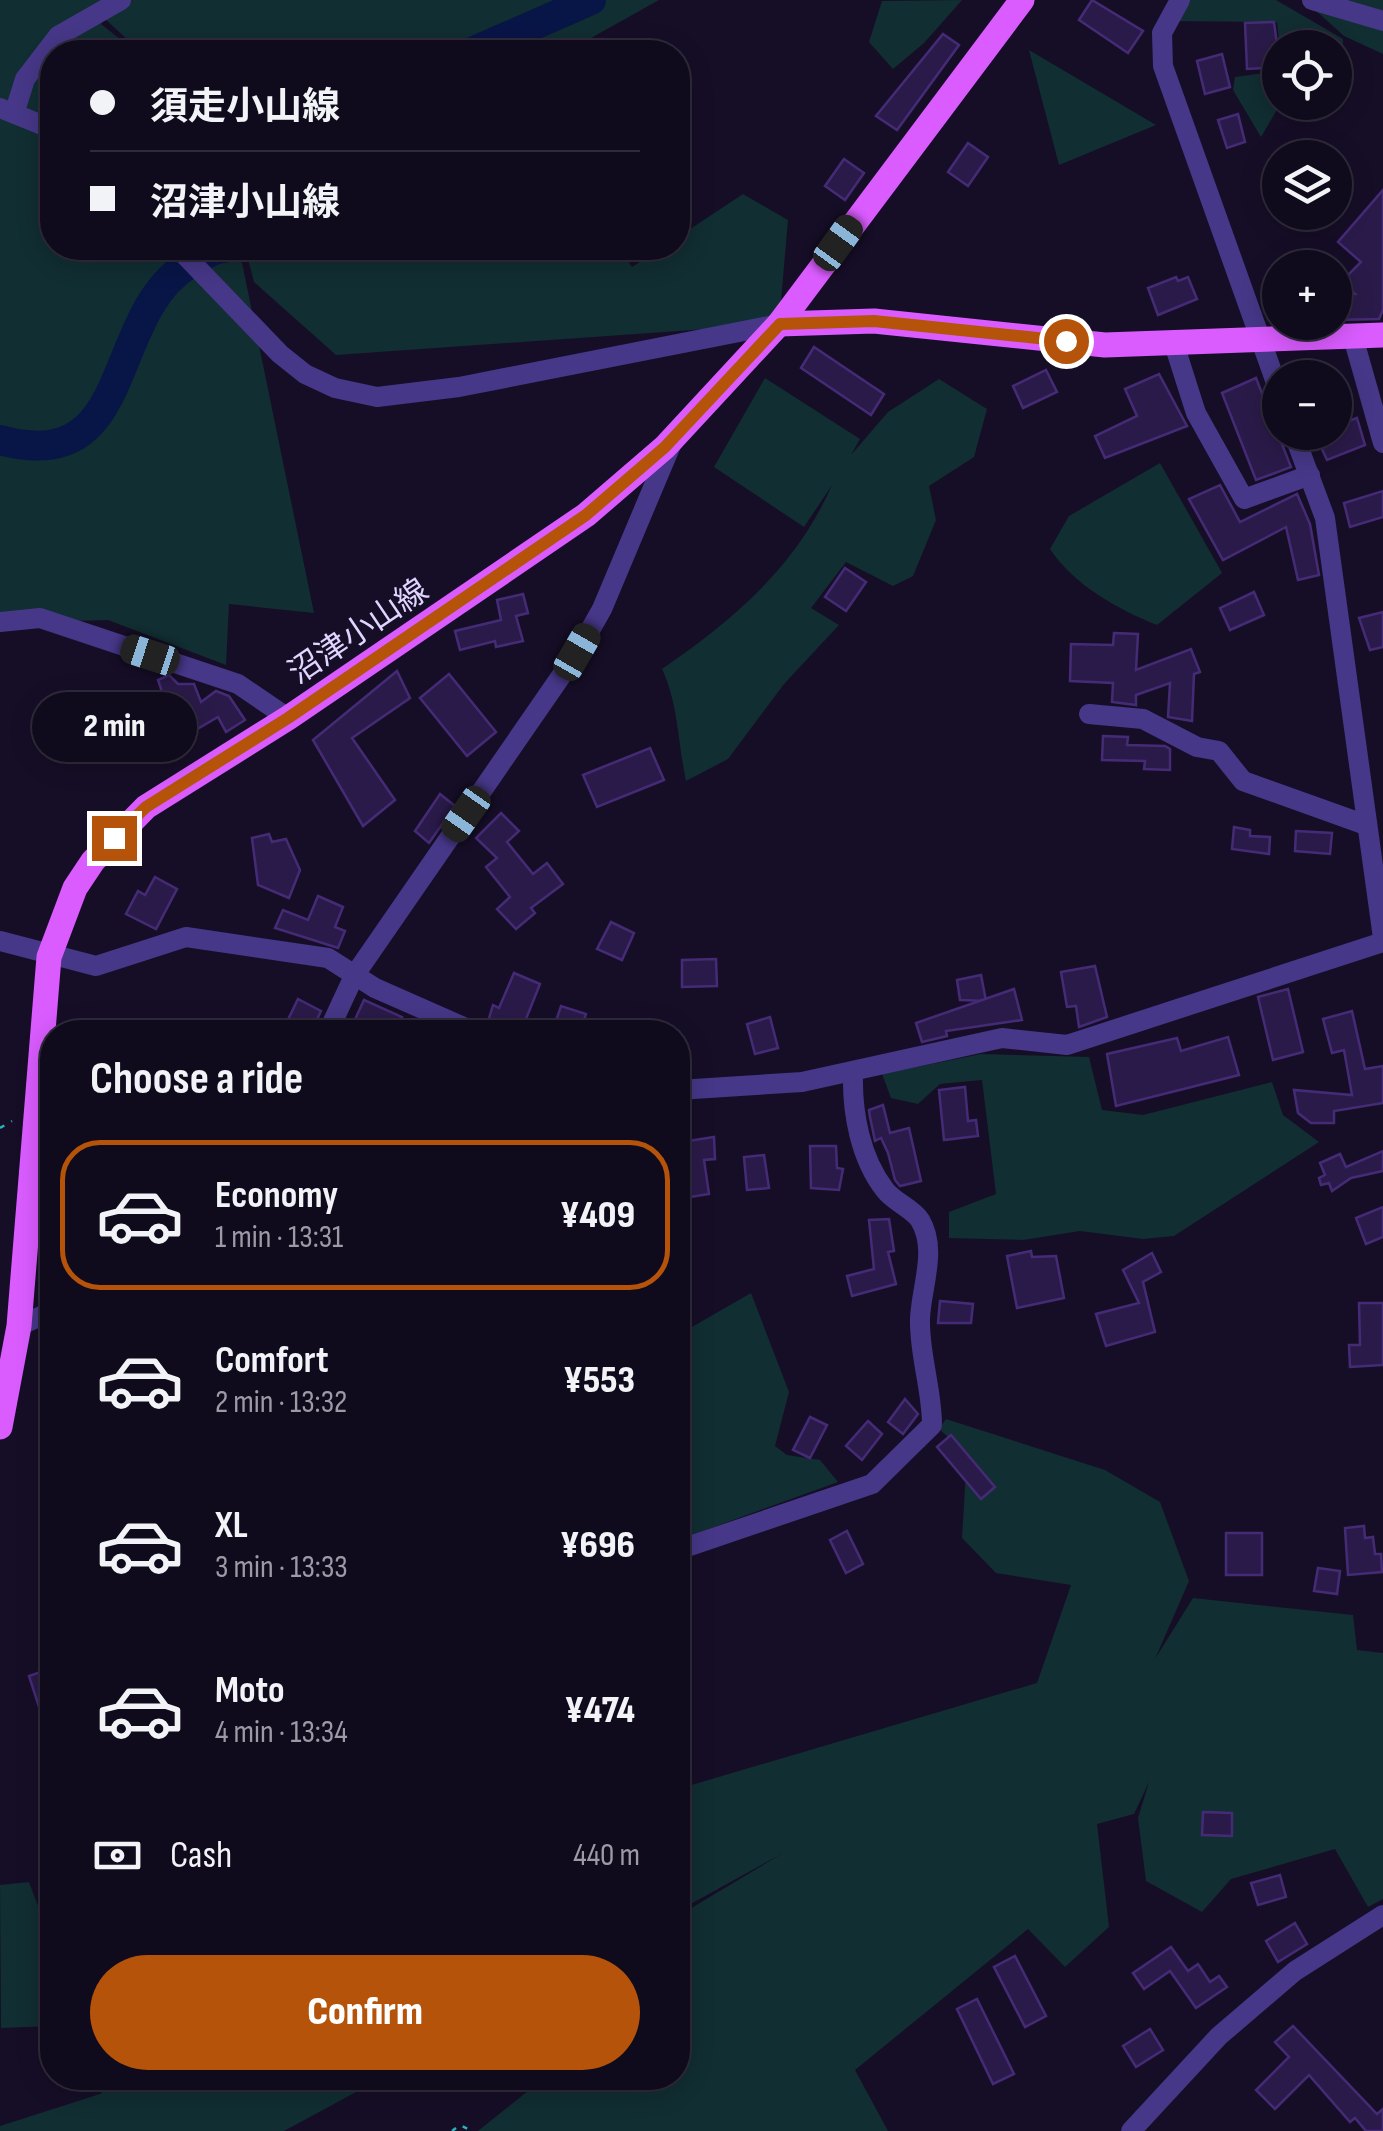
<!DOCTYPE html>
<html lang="en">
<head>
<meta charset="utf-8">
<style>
	body { margin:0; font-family:"Sofia Sans Condensed","Noto Sans JP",sans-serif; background:#191326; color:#f1f3f6; height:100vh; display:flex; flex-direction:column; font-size:38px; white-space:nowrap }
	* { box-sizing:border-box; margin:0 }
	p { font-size:32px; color:#9c9aa4 }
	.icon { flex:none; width:55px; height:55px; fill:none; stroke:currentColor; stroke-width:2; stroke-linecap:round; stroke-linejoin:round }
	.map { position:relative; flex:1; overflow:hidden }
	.details { position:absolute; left:40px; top:1020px; width:650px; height:1070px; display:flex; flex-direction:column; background:#100a1d; border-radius:40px; box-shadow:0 5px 25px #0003,0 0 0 2px #302b3b }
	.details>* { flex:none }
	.guide { position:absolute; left:40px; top:40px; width:650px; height:220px; border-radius:40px; box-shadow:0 5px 25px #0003,0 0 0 2px #302b3b; display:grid; align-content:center; height:220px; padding:0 50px; background:#100a1d }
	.tools { position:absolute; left:1262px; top:30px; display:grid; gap:20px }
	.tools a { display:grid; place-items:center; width:90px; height:90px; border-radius:50%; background:#100a1d; box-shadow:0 5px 25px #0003,0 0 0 2px #302b3b; font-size:50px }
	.end { position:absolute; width:45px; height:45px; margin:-22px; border:12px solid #b45309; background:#fff; box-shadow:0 0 0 5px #fff }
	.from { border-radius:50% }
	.bubble { position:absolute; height:70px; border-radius:35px; background:#100a1d; box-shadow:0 5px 25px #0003,0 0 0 2px #302b3b; font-size:32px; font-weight:800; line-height:70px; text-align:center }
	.car { position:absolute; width:30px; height:60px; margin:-30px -15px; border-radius:12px; box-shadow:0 0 8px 2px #0007; background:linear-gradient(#222 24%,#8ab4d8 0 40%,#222 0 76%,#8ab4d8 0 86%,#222 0) }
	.guide b { display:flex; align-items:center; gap:35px; height:95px; font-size:38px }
	.guide b+b { border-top:2px solid #302b3b }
	.guide i { width:25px; height:25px; background:#f1f3f6 }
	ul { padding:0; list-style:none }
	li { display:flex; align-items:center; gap:30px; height:150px; margin:0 20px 15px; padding:0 30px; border:5px solid transparent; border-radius:40px }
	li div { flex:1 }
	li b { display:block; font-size:38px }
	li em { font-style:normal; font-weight:800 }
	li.active { border-color:#b45309 }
	li>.icon { width:90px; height:90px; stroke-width:1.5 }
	h2 { padding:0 50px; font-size:45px; line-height:120px }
	.pay { display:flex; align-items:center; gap:25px; height:110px; padding:0 50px; font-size:38px }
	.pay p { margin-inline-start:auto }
	.button { display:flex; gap:20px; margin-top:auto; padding:20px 50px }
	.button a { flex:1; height:115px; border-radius:60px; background:#b45309; color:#fff; font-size:40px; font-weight:800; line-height:115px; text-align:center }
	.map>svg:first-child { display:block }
</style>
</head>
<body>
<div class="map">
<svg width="1383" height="2131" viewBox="0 0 1383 2131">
	<rect width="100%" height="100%" fill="#160e27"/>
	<!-- green -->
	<g fill="#112e32">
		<path d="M0,0H659L566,52H141L105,19L101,24L136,52H52V248H239L314,613L229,604L226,665L108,620L0,623Z"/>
		<path d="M962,0L924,43L893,69L869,42L882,1Z"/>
		<path d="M1189,0H1276L1343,39L1342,79L1335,80V48L1289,47V43L1279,41L1277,22L1171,21Z"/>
		<path d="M1304,0H1383V54L1344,36Z"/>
		<path d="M1029,50L1156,125L1059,165Z"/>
		<path d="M1280,71L1281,103L1261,137L1233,90L1235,77Z"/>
		<path d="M743,194L788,220L779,324L336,355L254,282L245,248H619L632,267L662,248H678V237Z"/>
		<path d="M765,378L860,439L851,455L888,412L939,379L987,409L974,457L929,486L936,520L913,576L893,586L846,562L811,608L839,625L784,684L728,759L686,781C678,743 678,703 662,669C734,619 796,567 832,485L804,527L714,467Z"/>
		<path d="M1160,463L1222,573L1157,625C1117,609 1074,585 1050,549L1069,516Z"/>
		<path d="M981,1054L1089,1057L1102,1110L1143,1115L1272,1082L1283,1115L1319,1142L1174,1236L1143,1239L1080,1231L1023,1240L949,1238V1212L996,1194L982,1080L940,1084L918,1104L891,1098L882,1074Z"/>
		<path d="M751,1293L789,1392L775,1446L787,1455L820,1460L838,1482L678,1540V1335Z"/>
		<path d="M946,1419L1105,1470L1160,1502L1189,1581L1155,1659L1193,1598L1353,1615L1357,1650L1383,1653V1899L1368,1907L1335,1849L1231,1879L1202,1912L1146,1881L1138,1818L1149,1782L1134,1814L1097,1824L1109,1927L1065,1967L1028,1929L855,2070L888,2131H478L544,2078H678V1916L783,1853L678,1911V1789L1037,1683L1071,1585L996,1573L962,1538L967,1454L939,1429Z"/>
		<path d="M29,1882L52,1943V2026L1,2028L0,1885Z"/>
		<path d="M121,2078H382L284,2131H0V2126L100,2094Z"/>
	</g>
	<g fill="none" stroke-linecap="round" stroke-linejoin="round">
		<!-- river -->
		<g stroke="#081547" stroke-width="30">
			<path d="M472,52L591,0"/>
			<path d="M0,440C138,478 103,316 189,264C200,258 210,249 223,248"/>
		</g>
	</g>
	<!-- building -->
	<g fill="#2a1a49" stroke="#452b76" stroke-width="2.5">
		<path d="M1092,0L1143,31L1128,53L1079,20Z"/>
		<path d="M1274,22L1280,67L1247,69L1245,23Z"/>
		<path d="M943,34L959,45L897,130L876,116Z"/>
		<path d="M1222,54L1230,87L1205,94L1197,61Z"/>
		<path d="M1238,114L1245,142L1227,148L1218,120Z"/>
		<path d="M968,143L988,157L968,186L948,172Z"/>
		<path d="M844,159L864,173L845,200L825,186Z"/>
		<path d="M1383,190V310L1379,319L1335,320V295L1355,294L1342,281L1361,262L1338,242Z"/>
		<path d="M1176,277L1178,281L1188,277L1197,299L1158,315L1148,288Z"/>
		<path d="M814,347L884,394L871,415L801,368Z"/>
		<path d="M1046,370L1057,392L1023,408L1013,386Z"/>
		<path d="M1159,374L1187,426L1105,458L1095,436L1137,416L1125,389Z"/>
		<path d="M1256,378L1291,467L1256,480L1222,393Z"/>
		<path d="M1357,418L1365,445L1327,460L1320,445L1335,434V426Z"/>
		<path d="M1220,485L1240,522L1297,494L1310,524L1319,575L1298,580L1286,527L1223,560L1189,499Z"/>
		<path d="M1383,491V517L1350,527L1344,503Z"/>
		<path d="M845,568L866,582L846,611L825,597Z"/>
		<path d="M1254,592L1264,615L1230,630L1220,608Z"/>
		<path d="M523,594L528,613L516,616L523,641L496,647L495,641L460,650L455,631L501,620L497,600Z"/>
		<path d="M1383,612V647L1370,650L1359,618Z"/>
		<path d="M1114,633L1138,634L1136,670L1191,649L1200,672L1194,674L1192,721L1168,717L1170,683L1136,695V705L1112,702L1113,683L1070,681L1071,644L1113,645Z"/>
		<path d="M397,671L410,698L352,738L395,800L363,826L313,740Z"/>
		<path d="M449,674L496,732L467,756L420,698Z"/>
		<path d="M169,675L178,684H194L201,702L216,691L229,696L245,720L226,732L218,717L192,732L173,701L166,704L158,680Z"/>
		<path d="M1103,736L1128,737L1127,745L1165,746L1170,749V770L1144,769L1145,761L1102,760Z"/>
		<path d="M650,748L664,780L597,807L583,775Z"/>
		<path d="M440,794L455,806L429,843L415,831Z"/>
		<path d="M501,813L519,831L507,842L533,874L547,863L563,884L531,908L535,913L516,929L497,909L510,897L486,867L497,858L476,838Z"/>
		<path d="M1234,827L1250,830V836L1270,837L1269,854L1232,849Z"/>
		<path d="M1296,831L1332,833L1330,854L1295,851Z"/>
		<path d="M269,834L272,842L286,839L300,870L289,898L258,885L252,838Z"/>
		<path d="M155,877L177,889L156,929L126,914L138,891L145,895Z"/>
		<path d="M318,896L343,907L335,927L345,931L338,948L275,928L283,910L308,920Z"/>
		<path d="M611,922L634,933L622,960L597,949Z"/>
		<path d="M716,959L717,986L682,987V960Z"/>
		<path d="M1095,966L1107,1017L1079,1027L1076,1006L1067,1007L1061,972Z"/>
		<path d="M514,973L540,984L526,1019L553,1030L561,1006L586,1014L580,1032H502L487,1025L493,1005L499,1008Z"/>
		<path d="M981,975L986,1001L960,1000L957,980Z"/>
		<path d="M1014,989L1022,1020L946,1031L947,1036L922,1042L916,1023Z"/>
		<path d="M1288,989L1303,1052L1273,1060L1258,997Z"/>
		<path d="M298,999L321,1011L311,1032H282Z"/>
		<path d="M364,1000L402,1017L395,1032H367L352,1026Z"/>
		<path d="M1352,1011L1365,1069L1383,1066V1103L1334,1111V1123H1311L1298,1113L1294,1090L1352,1095L1344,1050L1332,1053L1323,1019Z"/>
		<path d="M770,1017L778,1048L755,1054L747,1024Z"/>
		<path d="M1228,1037L1239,1075L1116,1106L1107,1054L1177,1038L1181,1051Z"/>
		<path d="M965,1087L968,1121L976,1120L978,1136L944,1140L939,1090Z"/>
		<path d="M883,1105L890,1133L909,1128L921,1181L900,1186L895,1180L888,1153L881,1138L875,1141L870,1117L869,1110Z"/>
		<path d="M714,1137L715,1159L704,1160L709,1194L678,1199V1172L683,1175L681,1142Z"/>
		<path d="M810,1146H836L837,1168L843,1169L839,1190L811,1188Z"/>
		<path d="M1383,1151V1171L1351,1178L1332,1191L1329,1183L1321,1185L1319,1178L1325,1175L1320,1163L1340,1154L1346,1167Z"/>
		<path d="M764,1155L769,1188L747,1190L744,1157Z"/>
		<path d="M1383,1207V1237L1366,1244L1356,1218Z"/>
		<path d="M889,1219L894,1251L888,1252L896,1284L852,1296L847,1276L874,1269L869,1220Z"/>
		<path d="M1031,1251L1032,1257L1056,1256L1064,1298L1017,1308L1007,1256Z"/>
		<path d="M1152,1253L1161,1272L1143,1282L1155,1332L1106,1346L1096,1314L1139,1303L1123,1270Z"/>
		<path d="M940,1301L973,1304L971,1323H938Z"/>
		<path d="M1359,1303H1383V1365L1350,1367L1349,1345H1360Z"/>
		<path d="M905,1399L918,1414L903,1434L888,1422Z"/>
		<path d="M810,1417L827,1425L810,1458L793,1450Z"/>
		<path d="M868,1421L882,1434L862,1460L846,1446Z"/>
		<path d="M951,1435L995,1487L981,1499L937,1447Z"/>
		<path d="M1364,1526L1365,1538L1373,1537L1375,1554H1381L1382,1572L1348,1575L1345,1528Z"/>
		<path d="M847,1531L863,1564L846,1573L830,1540Z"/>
		<rect x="1226" y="1533" width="36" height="42"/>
		<path d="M1318,1568L1340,1571L1337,1594L1314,1591Z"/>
		<path d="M49,1669L52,1706L40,1710L29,1676Z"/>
		<path d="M1203,1812L1232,1813V1836L1202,1835Z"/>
		<path d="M1280,1875L1286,1897L1258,1905L1251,1883Z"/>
		<path d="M1295,1923L1307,1944L1278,1962L1266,1941Z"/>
		<path d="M1171,1947L1188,1971L1198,1964L1210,1982L1219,1976L1227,1987L1196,2008L1170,1971L1144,1989L1133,1973Z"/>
		<path d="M1015,1956L1046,2016L1025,2027L994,1967Z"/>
		<path d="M977,1999L1014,2074L993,2084L957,2009Z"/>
		<path d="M1293,2026L1377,2114L1383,2109V2131H1366L1355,2118L1350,2122L1309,2075L1275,2109L1256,2090L1289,2057L1275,2042Z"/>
		<path d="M1150,2029L1163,2050L1136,2067L1123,2046Z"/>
	</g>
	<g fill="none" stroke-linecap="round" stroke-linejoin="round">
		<!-- path -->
		<g stroke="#2ab1be" stroke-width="2.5" stroke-dasharray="5 8" stroke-linecap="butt">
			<path d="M0,1128L12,1121"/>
			<path d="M452,2131L460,2125L472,2131"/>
		</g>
		<!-- minor -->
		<g stroke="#473788" stroke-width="20">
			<path d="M1180,0L1162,33L1163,66L1280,394"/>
			<path d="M1312,0L1383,21"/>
			<path d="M0,108L52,129"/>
			<path d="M15,111L25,79L58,36L121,0"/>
			<path d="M178,248L280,354L305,374L335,388L377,397L459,387L779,324"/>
			<path d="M1353,337L1383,443"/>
			<path d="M1174,344L1196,413L1244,499L1310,475"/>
			<path d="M1293,432L1325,518L1383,938"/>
			<path d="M0,622L40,618L238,684L288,718"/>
			<path d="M1089,714L1143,719L1197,747L1219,751L1243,781L1366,825"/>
			<path d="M0,941L96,966L186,937L328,958L375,988L475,1032"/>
			<path d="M328,1032L354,976L577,653L602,609L671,445"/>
			<path d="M678,1090L802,1082L1002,1038L1067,1045L1383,942"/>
			<path d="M19,1326L52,1311"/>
			<path d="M678,1550L872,1484L932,1425C932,1389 919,1354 920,1319C921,1287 938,1250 920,1220C912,1208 894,1202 885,1190C860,1158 852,1112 853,1074"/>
			<path d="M1131,2131L1219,2036L1295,1971L1383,1915"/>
		</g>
		<!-- major -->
		<g stroke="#da5cff" stroke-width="25">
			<path d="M779,324L874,321L1105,345L1383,335"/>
			<path d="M0,1427L19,1326L49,957L75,888L93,861L146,807L288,718L586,515L665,447L779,324L1022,0"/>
		</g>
	</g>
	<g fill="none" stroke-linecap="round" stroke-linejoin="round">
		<!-- route -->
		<path stroke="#b45309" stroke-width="12" d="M114,838L146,807L288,718L586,515L665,447L780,324L874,321L1066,341"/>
	</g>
	<g text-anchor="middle" stroke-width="9" stroke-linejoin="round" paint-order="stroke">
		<!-- street labels -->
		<g font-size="32" fill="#e0d5ff" stroke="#160e27">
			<text transform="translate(358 631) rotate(-34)" y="11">沼津小山線</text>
		</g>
	</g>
</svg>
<div class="tools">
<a><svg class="icon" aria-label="locate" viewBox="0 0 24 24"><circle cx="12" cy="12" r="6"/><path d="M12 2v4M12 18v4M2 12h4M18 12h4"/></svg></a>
<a><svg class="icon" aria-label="layers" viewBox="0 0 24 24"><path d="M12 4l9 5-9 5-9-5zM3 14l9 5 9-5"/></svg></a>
<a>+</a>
<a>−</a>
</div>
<i class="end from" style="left:1066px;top:341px"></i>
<i class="end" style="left:114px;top:838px"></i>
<div class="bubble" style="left:32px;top:692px;width:165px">2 min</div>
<i class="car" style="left:838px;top:243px;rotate:36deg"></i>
<i class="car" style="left:577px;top:652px;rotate:30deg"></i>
<i class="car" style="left:150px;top:655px;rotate:288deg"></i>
<i class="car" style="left:466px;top:814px;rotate:215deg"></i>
<div class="guide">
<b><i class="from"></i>須走小山線</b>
<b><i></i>沼津小山線</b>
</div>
<section class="details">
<h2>Choose a ride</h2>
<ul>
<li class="active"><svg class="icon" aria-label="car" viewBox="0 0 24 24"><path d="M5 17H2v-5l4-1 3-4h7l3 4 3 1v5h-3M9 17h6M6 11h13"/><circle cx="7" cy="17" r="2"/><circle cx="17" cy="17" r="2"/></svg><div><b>Economy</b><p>1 min · 13:31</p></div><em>¥409</em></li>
<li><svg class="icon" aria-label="car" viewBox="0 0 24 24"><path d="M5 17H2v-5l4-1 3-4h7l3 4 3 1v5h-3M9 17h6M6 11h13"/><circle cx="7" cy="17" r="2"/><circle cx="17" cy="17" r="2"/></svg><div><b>Comfort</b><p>2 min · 13:32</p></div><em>¥553</em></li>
<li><svg class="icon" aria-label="car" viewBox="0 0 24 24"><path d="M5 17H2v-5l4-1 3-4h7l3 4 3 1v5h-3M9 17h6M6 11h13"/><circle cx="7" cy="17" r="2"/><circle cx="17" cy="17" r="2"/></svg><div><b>XL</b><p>3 min · 13:33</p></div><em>¥696</em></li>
<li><svg class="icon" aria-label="car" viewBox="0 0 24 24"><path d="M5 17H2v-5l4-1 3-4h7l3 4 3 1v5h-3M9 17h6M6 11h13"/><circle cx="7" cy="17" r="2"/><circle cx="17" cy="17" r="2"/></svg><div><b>Moto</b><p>4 min · 13:34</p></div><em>¥474</em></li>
</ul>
<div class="pay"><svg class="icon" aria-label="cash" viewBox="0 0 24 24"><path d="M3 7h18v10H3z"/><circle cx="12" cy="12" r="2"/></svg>Cash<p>440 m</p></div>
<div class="button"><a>Confirm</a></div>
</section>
</div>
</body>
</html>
